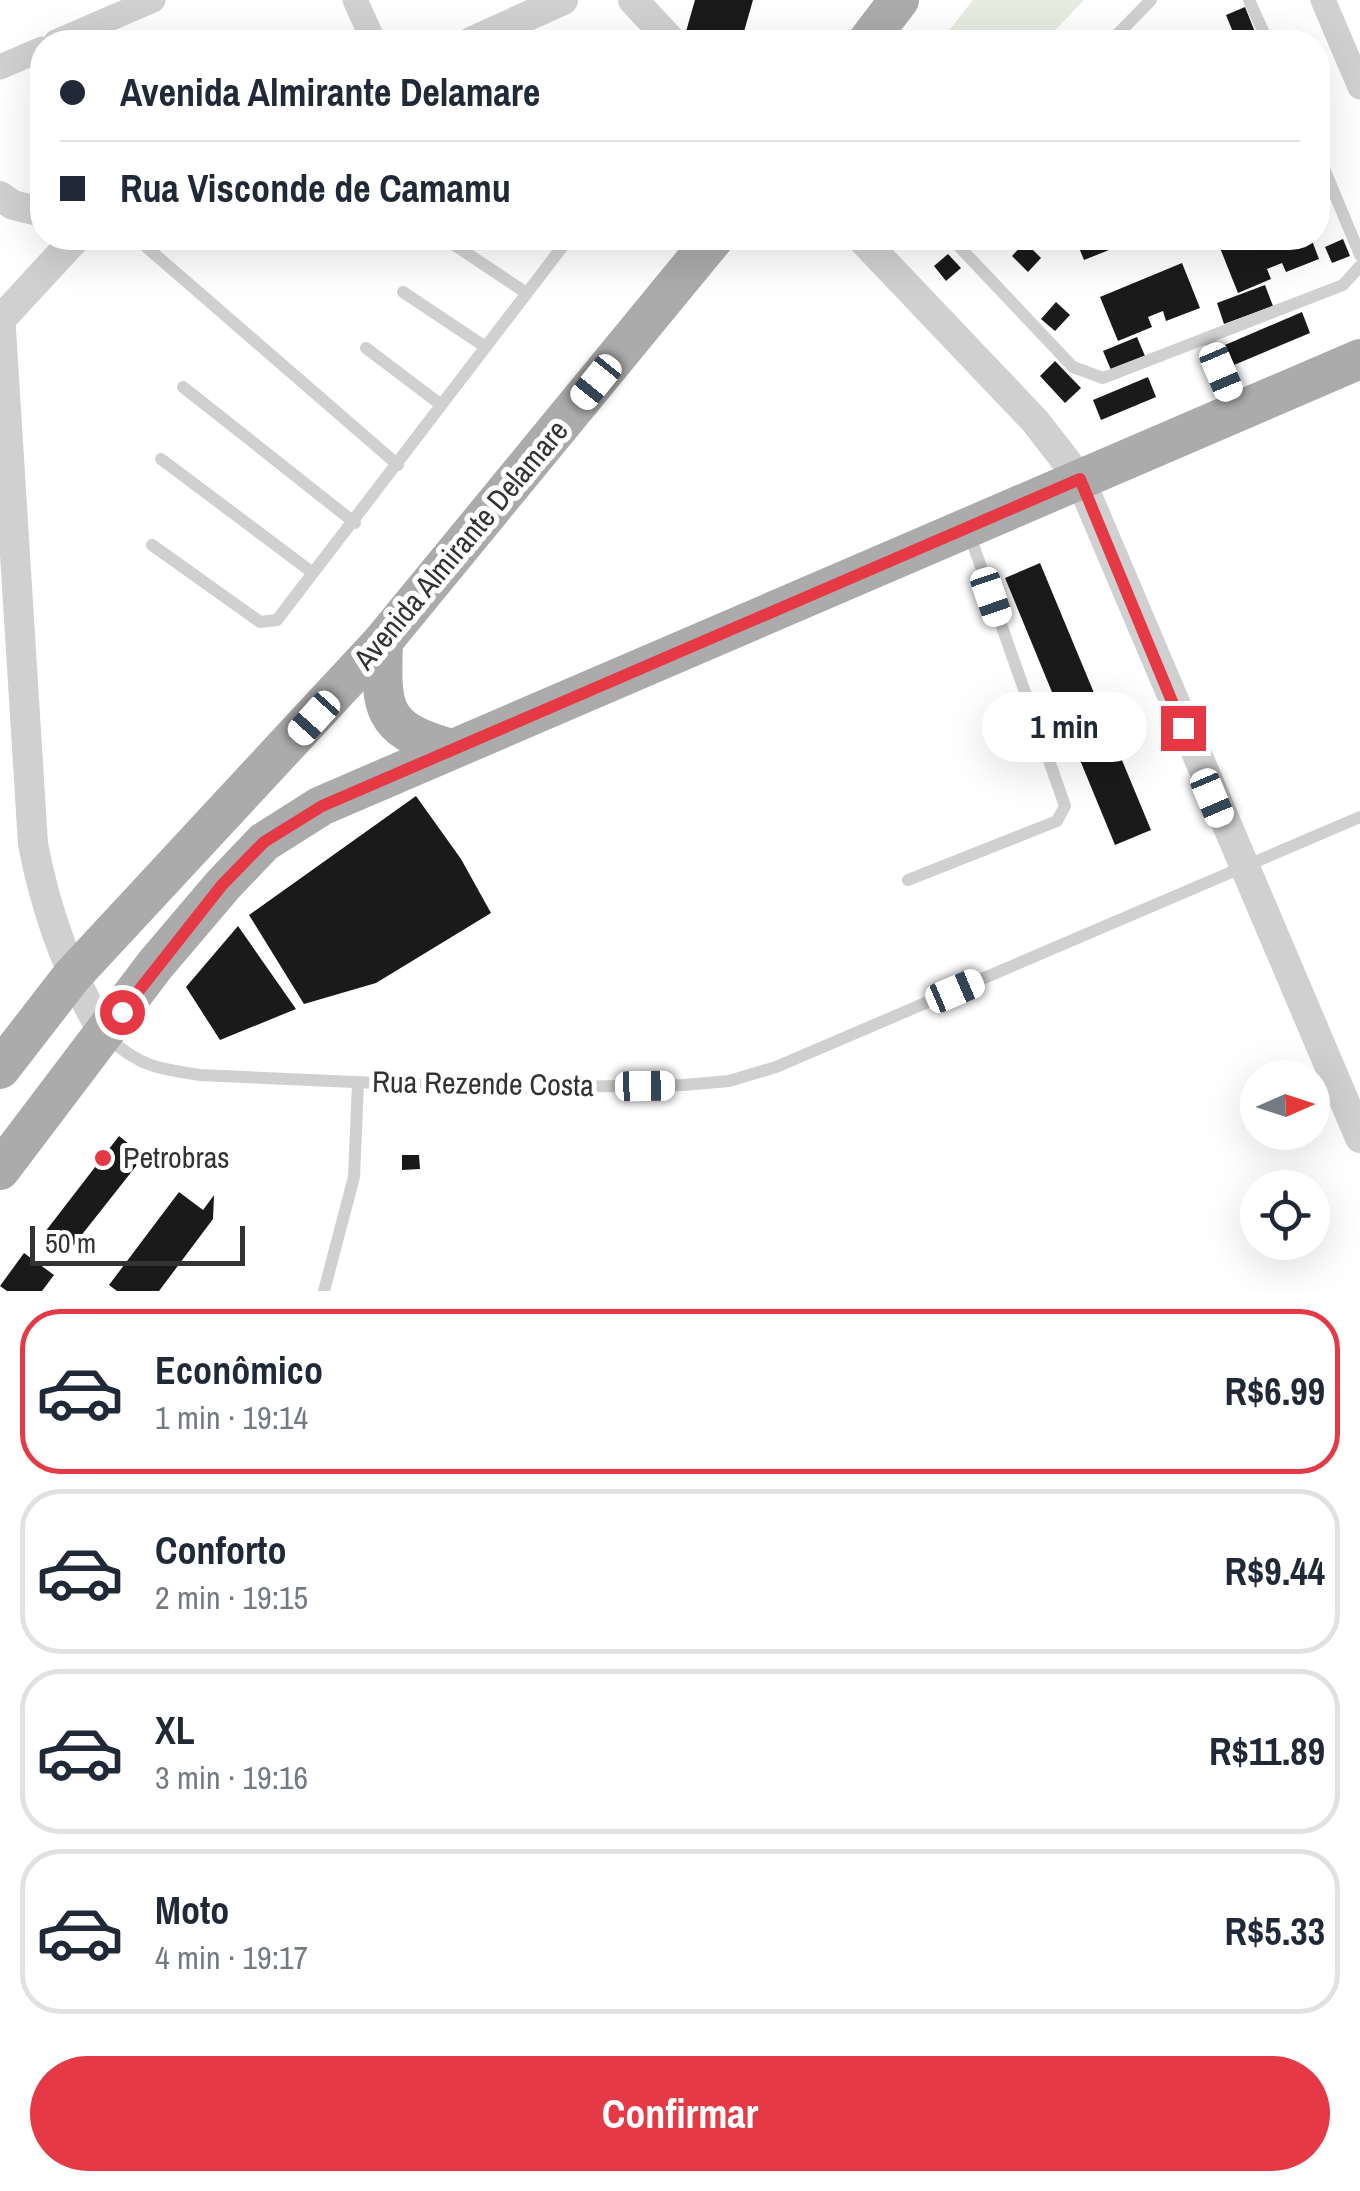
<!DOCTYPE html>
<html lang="pt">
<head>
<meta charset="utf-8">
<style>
	body { margin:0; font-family:"Archivo Narrow",sans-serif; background:#f2f2f3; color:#1f2937; height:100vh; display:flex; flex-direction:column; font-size:38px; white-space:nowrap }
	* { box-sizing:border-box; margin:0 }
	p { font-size:32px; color:#747a83 }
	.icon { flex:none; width:55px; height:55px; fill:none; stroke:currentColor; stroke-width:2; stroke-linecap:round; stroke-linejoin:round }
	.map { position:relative; height:1291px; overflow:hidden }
	.details { display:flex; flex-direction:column; background:#fff; flex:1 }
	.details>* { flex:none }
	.guide { position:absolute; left:30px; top:30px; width:1300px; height:220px; border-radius:40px; box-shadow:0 10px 40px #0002; display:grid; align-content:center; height:220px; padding:0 30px; background:#fff }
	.needle { width:65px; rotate:87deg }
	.fabs { position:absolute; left:1240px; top:1060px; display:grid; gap:20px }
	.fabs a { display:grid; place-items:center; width:90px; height:90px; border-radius:50%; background:#fff; box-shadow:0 10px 40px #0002; font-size:50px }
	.scale { position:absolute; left:30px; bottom:25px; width:215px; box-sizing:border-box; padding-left:10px; border:5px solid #333; border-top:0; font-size:28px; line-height:35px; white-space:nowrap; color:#333; -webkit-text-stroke:8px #fff; paint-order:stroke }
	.end { position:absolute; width:45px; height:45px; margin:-22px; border:12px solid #e63946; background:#fff; box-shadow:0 0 0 5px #fff }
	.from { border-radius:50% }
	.bubble { position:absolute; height:70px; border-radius:35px; background:#fff; box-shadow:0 10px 40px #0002; font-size:32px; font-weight:800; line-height:70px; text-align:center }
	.car { position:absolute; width:30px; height:60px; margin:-30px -15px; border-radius:12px; box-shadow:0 0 8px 2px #0007; background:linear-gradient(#fff 24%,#345 0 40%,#fff 0 76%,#345 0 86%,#fff 0) }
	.guide b { display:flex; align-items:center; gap:35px; height:95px; font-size:38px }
	.guide b+b { border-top:2px solid #e0e1e3 }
	.guide i { width:25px; height:25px; background:#1f2937 }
	ul { padding:18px 0 0; list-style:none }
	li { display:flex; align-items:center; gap:30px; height:165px; margin:0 20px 15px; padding:0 10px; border:5px solid #e0e1e3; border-radius:40px }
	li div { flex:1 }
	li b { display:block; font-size:38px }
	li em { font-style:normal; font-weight:800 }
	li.current { border-color:#e63946 }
	li>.icon { width:90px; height:90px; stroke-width:1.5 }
	.button { display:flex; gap:20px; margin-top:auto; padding:20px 30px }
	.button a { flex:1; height:115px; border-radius:60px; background:#e63946; color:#fff; font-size:40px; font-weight:800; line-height:115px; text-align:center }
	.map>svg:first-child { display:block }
</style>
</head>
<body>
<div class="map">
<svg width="1360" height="1291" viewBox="0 0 1360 1291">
	<rect width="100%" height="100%" fill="#fff"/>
	<!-- green -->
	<path fill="#e6ecdf" d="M973,0H1084L1044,42H940Z"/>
	<!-- building -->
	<g fill="#1a1a1a">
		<path d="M695,0H753L741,42H683Z"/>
		<path d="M1245,7L1259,42H1237L1226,15Z"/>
		<path d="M1075,238H1139L1084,260Z"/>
		<path d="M1245,238H1311L1319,259L1286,272L1282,263L1267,269L1271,279L1238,293L1220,248Z"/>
		<path d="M1343,239L1350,256L1332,263L1325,247Z"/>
		<path d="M1025,242L1041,258L1028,272L1012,256Z"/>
		<path d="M948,254L961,268L946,281L934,266Z"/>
		<path d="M1182,263L1200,308L1166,321L1163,311L1148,317L1152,327L1118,341L1100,297Z"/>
		<path d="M1265,285L1273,306L1224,324L1217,303Z"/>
		<path d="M1056,302L1070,315L1055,331L1041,319Z"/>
		<path d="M1302,312L1310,333L1234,365L1225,345Z"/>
		<path d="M1137,337L1145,356L1111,370L1103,351Z"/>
		<path d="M1055,361L1081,388L1065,403L1040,376Z"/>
		<path d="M1148,377L1156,397L1101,420L1093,400Z"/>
		<path d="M1040,563L1151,830L1115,845L1005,578Z"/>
		<path d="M416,796L461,859L491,913L376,983L304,1004L249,915Z"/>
		<path d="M238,926L296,1009L220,1040L186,987Z"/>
		<path d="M119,1136L144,1156L69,1251L45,1232Z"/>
		<path d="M402,1155H419L420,1169L402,1170Z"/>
		<path d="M179,1192L203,1210L214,1195L213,1219L159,1291H117L109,1285Z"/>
		<path d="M24,1253L54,1275L42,1291H7L0,1286Z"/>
	</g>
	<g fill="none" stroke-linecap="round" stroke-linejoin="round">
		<!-- service -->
		<g stroke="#d0d0d0" stroke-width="12">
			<path d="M1249,0L1268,42"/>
			<path d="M1110,42L1151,0"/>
			<path d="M1318,154L1360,255"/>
			<path d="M136,238L398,465"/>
			<path d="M444,238L525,292"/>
			<path d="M951,238L1073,367L1103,378L1343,285L1360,266"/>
			<path d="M403,292L484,346"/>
			<path d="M1209,338L1235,406"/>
			<path d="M366,348L440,404"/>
			<path d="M183,387L355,523"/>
			<path d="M161,459L313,573"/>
			<path d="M152,545L260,622L277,620L569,238"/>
			<path d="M908,880L1057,821L1065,806L969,533"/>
			<path d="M107,1037C139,1066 158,1069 200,1075L487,1088L684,1085L729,1081L776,1067L1360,817"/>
			<path d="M324,1291L354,1177L358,1083"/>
		</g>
		<!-- minor -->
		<g stroke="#d0d0d0" stroke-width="25">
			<path d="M355,0L374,42"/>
			<path d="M1323,0L1360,87"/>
			<path d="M56,42L153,0"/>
			<path d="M0,67L42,49"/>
		</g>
		<!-- tertiary -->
		<g stroke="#d0d0d0" stroke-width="30">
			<path d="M633,0L672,42"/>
			<path d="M471,42L563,0"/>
			<path d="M0,196L13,205L42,212"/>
			<path d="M861,238L1035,421L1080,479L1360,1138"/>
			<path d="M0,313L33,844C46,912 68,975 105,1035"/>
			<path d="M1,319L76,238"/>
		</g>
		<!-- primary -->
		<g stroke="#ababab" stroke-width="40">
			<path d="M867,42L899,0"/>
			<path d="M383,641C381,706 379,729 448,748"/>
			<path d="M0,1069L72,976L383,641L714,238"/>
			<path d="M0,1170L155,965L223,885L264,842L321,806L1360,359"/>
		</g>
	</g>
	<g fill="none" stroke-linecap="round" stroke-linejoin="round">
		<!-- route -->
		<path stroke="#e63946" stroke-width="12" d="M122,1012L222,885L264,842L322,806L1080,479L1183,728"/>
	</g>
	<!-- markers -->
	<circle fill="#e63946" stroke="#fff" stroke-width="4" cx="103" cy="1158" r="10"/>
	<g text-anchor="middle" stroke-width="10" stroke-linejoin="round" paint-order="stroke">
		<!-- street labels -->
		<g font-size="30" fill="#333" stroke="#fff">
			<text transform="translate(461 545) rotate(-50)" y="10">Avenida Almirante Delamare</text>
			<text transform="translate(483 1084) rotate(1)" y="10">Rua Rezende Costa</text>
		</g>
		<!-- poi labels -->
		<g font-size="30" fill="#333" stroke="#fff" text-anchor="start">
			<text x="123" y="1168">Petrobras</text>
		</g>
	</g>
</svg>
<div class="fabs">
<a><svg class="needle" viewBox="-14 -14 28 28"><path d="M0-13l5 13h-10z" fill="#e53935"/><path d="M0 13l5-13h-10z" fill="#747a83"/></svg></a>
<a><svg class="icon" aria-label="locate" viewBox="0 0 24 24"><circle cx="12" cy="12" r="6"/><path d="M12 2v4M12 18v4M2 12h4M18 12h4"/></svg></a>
</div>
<div class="scale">50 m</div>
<i class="end from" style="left:122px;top:1012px"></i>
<i class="end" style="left:1183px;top:728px"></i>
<div class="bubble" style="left:982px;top:692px;width:165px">1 min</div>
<i class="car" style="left:1221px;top:372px;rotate:157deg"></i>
<i class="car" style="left:596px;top:382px;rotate:219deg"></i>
<i class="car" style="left:991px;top:597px;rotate:161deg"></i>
<i class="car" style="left:314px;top:718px;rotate:222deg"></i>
<i class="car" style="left:1212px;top:798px;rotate:157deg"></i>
<i class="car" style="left:955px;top:991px;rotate:67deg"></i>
<i class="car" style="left:645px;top:1086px;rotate:89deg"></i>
<div class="guide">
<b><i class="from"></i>Avenida Almirante Delamare</b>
<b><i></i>Rua Visconde de Camamu</b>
</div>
</div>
<section class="details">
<ul>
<li class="current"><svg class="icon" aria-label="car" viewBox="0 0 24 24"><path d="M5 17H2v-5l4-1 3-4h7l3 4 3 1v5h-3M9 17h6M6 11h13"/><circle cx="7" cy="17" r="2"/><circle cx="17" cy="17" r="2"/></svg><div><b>Econômico</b><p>1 min · 19:14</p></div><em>R$6.99</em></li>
<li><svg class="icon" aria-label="car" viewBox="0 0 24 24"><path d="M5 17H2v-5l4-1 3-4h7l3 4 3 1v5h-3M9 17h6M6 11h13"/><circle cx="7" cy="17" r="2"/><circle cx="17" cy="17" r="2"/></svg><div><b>Conforto</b><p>2 min · 19:15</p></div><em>R$9.44</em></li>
<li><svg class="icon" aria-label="car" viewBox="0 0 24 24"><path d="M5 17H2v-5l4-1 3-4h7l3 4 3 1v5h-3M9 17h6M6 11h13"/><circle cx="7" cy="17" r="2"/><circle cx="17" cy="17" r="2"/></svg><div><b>XL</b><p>3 min · 19:16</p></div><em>R$11.89</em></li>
<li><svg class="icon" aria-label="car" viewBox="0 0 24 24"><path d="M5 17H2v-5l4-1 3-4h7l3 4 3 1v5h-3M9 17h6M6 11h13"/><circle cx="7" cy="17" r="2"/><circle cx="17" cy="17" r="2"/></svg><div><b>Moto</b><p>4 min · 19:17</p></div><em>R$5.33</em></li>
</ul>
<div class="button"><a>Confirmar</a></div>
</section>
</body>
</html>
